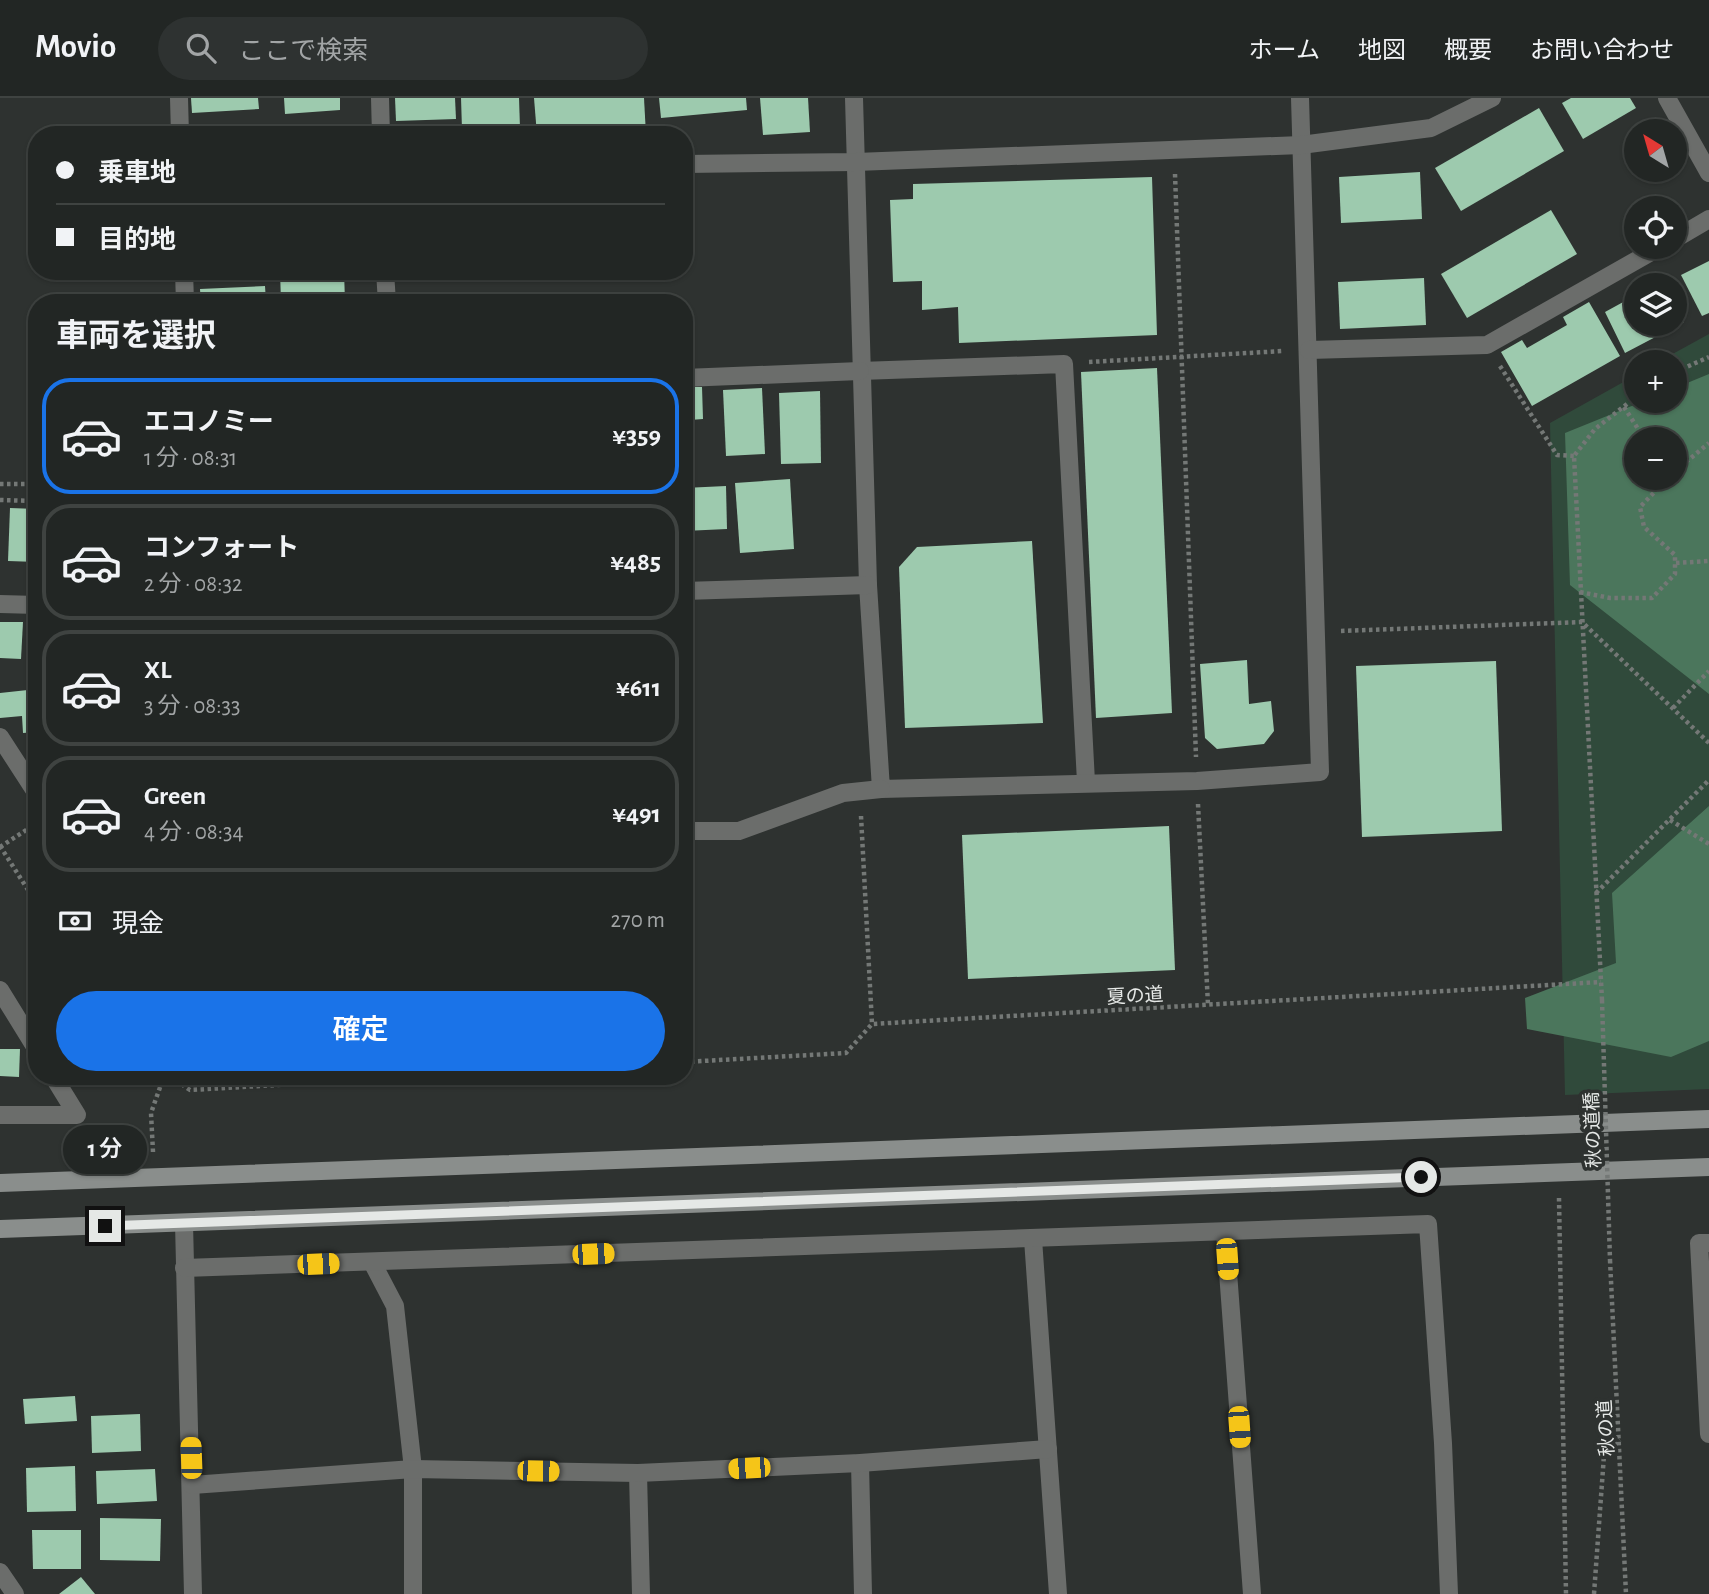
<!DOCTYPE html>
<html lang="ja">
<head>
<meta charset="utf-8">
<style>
	body { margin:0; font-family:"Alegreya Sans","Noto Sans JP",sans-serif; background:#2e3231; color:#f1f3f6; height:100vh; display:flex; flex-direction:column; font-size:26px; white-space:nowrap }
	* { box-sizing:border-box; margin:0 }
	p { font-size:23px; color:#a2a5a6 }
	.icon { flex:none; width:38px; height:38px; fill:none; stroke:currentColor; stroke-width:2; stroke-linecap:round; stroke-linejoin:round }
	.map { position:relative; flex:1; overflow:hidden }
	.side { position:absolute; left:28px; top:196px; width:665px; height:791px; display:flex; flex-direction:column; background:#222624; border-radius:28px; box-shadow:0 2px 5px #0004,0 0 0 2px #3f4341 }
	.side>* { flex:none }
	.hud { position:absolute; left:28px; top:28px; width:665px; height:154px; border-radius:28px; box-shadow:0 2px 5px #0004,0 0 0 2px #3f4341; display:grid; align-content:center; height:154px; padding:0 28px; background:#222624 }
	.needle { width:46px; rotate:323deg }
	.fabs { position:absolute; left:1624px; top:21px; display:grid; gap:14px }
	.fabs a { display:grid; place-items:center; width:63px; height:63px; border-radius:50%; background:#222624; box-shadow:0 2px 5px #0004,0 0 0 2px #3f4341; font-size:35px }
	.end { position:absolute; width:32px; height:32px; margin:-16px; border:9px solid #e5e8e6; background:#111; box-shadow:0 0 0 4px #111 }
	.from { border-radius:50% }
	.bubble { position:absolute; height:49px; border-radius:24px; background:#222624; box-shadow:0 2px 5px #0004,0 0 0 2px #3f4341; font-size:23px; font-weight:600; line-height:49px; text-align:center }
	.car { position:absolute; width:21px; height:42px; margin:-21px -10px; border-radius:9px; box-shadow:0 0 5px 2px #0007; background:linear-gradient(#f5c518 24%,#345 0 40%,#f5c518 0 76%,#345 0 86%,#f5c518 0) }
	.hud b { display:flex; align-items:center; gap:24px; height:66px; font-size:26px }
	.hud b+b { border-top:2px solid #3f4341 }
	.hud i { width:18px; height:18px; background:#f1f3f6 }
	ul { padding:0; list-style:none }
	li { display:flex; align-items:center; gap:21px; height:116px; margin:0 14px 10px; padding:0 14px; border:4px solid #3f4341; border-radius:28px }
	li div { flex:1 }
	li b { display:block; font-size:26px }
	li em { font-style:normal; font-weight:600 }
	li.selected { border-color:#1a73e8 }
	li>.icon { width:63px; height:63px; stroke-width:1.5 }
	h2 { padding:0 28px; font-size:32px; line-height:84px }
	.pay { display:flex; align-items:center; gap:18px; height:77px; padding:0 28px; font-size:26px }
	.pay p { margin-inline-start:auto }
	.cta { display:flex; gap:14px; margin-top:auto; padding:14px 28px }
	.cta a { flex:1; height:80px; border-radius:42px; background:#1a73e8; color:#fff; font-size:28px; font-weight:600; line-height:80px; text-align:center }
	header { display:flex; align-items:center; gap:42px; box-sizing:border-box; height:98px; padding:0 35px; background:#222624; border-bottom:2px solid #3f4341 }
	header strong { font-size:33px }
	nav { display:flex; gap:38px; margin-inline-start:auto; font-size:24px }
	.search { width:490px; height:63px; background:#2e3231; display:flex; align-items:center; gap:18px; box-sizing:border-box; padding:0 24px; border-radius:38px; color:#a2a5a6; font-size:26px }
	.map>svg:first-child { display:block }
</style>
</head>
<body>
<header>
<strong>Movio</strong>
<div class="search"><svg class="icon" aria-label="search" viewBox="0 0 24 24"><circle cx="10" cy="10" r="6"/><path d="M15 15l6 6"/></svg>ここで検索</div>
<nav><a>ホーム</a><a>地図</a><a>概要</a><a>お問い合わせ</a></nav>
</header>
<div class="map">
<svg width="1709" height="1496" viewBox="0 0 1709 1496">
	<rect width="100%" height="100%" fill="#2e3230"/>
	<!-- green -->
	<path fill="#304a3b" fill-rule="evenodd" d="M1709,236V991L1565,997L1550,325L1636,277V303H1675V264H1658ZM1636,341H1675V380H1636Z"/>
	<!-- forest -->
	<g fill="#4b765c" fill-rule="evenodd">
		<path d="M1709,276V596L1570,487L1565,335L1644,303H1675V290ZM1636,341H1675V380H1636Z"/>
		<path d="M1709,708V943L1671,959L1527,931L1525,900L1616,865L1612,795Z"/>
	</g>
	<!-- building -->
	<g fill="#9dcaae">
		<path d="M191,0H258L259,11L192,15Z"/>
		<path d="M284,0H340V12L285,16Z"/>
		<path d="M395,0H455L456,21L396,23Z"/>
		<path d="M461,0H519L520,30L462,32Z"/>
		<path d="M534,0H644L646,37H537Z"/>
		<path d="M659,0H746L747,12L661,20Z"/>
		<path d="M760,0H808L810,34L763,37Z"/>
		<path d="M1571,0H1630L1636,10L1583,41L1562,5Z"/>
		<path d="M1539,10L1564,53L1461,113L1435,70Z"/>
		<path d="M355,27L356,37H296V29Z"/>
		<path d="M1420,74L1422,121L1341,125L1339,79Z"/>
		<path d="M1152,79L1157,237L959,245L958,209L922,212V183L893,184L890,102L913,101V86Z"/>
		<path d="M1551,112L1577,156L1467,220L1441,176Z"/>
		<path d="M1709,163V215L1702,218L1681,177Z"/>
		<path d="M280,173H344L345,205H281Z"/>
		<path d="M1424,180L1426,227L1340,231L1338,184Z"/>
		<path d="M265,188L266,205H201L200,191Z"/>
		<path d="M1636,197V226H1675V207L1684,224L1625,255L1605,214Z"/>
		<path d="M505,200V205H461V203Z"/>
		<path d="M1589,204L1620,258L1532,308L1501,254L1522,242L1527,250L1567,227L1563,219Z"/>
		<path d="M1157,270L1172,615L1096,620L1081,274Z"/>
		<path d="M684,289H702L703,321L690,322L691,370H684Z"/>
		<path d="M762,290L765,356L726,358L723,292Z"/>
		<path d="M820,293L821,365L781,366L779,295Z"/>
		<path d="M790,381L794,451L740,455L735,385Z"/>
		<path d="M726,388L727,431L684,433V390Z"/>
		<path d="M10,410L37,411V464L8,463Z"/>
		<path d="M1032,443L1043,625L905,630L899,469L917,449Z"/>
		<path d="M0,524H23L21,561L0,560Z"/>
		<path d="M31,526H37V562H28Z"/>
		<path d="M1247,562L1249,606L1271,603L1274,633L1264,646L1217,651L1205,640L1200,566Z"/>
		<path d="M1496,563L1502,733L1362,739L1356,568Z"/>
		<path d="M37,591V634L23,635L22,618L0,620V595Z"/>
		<path d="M1169,728L1175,872L968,881L962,737Z"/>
		<path d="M0,951H20L19,979L0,978Z"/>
		<path d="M75,1298L77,1323L25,1326L23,1301Z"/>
		<path d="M140,1316L141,1353L92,1355L91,1318Z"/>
		<path d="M75,1368L76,1413L27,1414L26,1370Z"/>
		<path d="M155,1371L157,1403L97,1406L96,1373Z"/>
		<path d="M100,1420L161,1421L160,1463L100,1462Z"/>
		<path d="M32,1432H81V1471H33Z"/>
		<path d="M81,1479L95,1496H59Z"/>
	</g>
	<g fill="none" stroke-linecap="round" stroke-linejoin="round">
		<!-- path -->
		<g stroke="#747876" stroke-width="4.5" stroke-dasharray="3.5 3.5" stroke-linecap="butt">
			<path d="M1175,76L1196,659"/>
			<path d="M1089,264L1283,253"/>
			<path d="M1500,268L1557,357L1574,358"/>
			<path d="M1675,274L1709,259"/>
			<path d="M1624,309L1642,337L1650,341"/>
			<path d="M1675,353L1684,364"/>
			<path d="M1675,373L1709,345"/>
			<path d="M0,386H37"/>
			<path d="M0,402L37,403"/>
			<path d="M1676,465L1709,463"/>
			<path d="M1580,494L1610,500H1652L1675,476V457L1644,429L1640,409L1668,380"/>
			<path d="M1341,533L1582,524L1709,645"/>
			<path d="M1673,610L1709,573"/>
			<path d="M1198,706L1208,907"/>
			<path d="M861,718L872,926"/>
			<path d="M1670,722L1709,746"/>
			<path d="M0,748L37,806"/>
			<path d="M0,749L37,725"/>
			<path d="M1596,795L1709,682"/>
			<path d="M1602,902L1574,358L1595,331L1636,299"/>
			<path d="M684,964L846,955L872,926L1601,884"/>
			<path d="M170,978L190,992L434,978"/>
			<path d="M153,1054L151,1015L164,978"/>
			<path d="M1559,1100L1566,1496"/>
			<path d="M1610,1162L1626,1496"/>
			<path d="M1594,1496L1604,1357L1620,1342"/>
		</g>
		<!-- lane -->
		<path stroke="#6b6d6b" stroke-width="18" d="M860,273L1064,266L1086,684"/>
		<!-- street -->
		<g stroke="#6b6d6b" stroke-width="18">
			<path d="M179,0L180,37"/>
			<path d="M380,0L381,37"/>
			<path d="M854,0L868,487L881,691L1197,683L1320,674L1300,0"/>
			<path d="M1667,0L1709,75"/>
			<path d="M684,66L856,64L1301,47L1431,30L1492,0"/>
			<path d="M1675,141L1709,121"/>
			<path d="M184,173L185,205"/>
			<path d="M385,173L387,205"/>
			<path d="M1309,252L1487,247L1660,149"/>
			<path d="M684,280L860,273"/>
			<path d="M684,493L868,487"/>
			<path d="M0,506L37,507"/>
			<path d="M0,639L37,696"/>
			<path d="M684,733H739L843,695L881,691"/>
			<path d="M0,892L37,952"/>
			<path d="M0,1017H77L53,978"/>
			<path d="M184,1125L193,1496"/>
			<path d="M1225,1134L1252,1496"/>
			<path d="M1033,1141L1058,1496"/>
			<path d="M1709,1145H1699L1709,1336"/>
			<path d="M372,1164L395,1208L413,1371V1496"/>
			<path d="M184,1170L1428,1126L1443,1345L1449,1496"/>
			<path d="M860,1365L863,1496"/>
			<path d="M638,1375L641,1496"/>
			<path d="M192,1387L413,1371L638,1375L860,1365L1048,1351"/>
			<path d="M0,1474L15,1496"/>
		</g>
		<!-- secondary -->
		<g stroke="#8a8e8c" stroke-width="18">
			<path d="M0,1085L1709,1021"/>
			<path d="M0,1131L1709,1069"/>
		</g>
		<!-- path-bridge -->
		<path stroke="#747876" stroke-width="4.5" stroke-dasharray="3.5 3.5" stroke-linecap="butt" d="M1602,902L1610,1162"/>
	</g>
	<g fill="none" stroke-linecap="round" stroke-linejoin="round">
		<!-- route -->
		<path stroke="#e5e8e6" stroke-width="9" d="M105,1128L1421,1079"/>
	</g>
	<g text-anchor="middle" stroke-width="7" stroke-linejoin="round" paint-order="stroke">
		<!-- street labels -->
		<g font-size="19" fill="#e5e8e6" stroke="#2e3230">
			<text transform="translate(1135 897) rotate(-3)" y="7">夏の道</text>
			<text transform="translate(1592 1032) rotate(-92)" y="7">秋の道橋</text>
			<text transform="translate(1605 1330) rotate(-93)" y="7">秋の道</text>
		</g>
	</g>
</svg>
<div class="fabs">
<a><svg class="needle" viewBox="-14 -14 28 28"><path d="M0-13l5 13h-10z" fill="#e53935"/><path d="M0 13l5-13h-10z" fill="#a2a5a6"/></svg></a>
<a><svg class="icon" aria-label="locate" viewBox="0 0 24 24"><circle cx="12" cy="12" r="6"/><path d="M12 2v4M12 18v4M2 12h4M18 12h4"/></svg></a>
<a><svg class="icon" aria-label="layers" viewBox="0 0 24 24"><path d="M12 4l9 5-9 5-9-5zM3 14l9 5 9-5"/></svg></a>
<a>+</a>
<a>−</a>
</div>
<i class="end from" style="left:1421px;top:1079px"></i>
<i class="end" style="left:105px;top:1128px"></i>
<div class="bubble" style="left:63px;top:1027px;width:84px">1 分</div>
<i class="car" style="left:593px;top:1156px;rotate:88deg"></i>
<i class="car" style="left:1227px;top:1161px;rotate:176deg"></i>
<i class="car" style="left:318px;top:1166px;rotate:88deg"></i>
<i class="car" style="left:1239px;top:1329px;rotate:176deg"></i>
<i class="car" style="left:191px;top:1360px;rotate:358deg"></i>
<i class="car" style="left:749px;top:1370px;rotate:267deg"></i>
<i class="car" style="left:538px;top:1373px;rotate:91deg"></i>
<div class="hud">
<b><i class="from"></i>乗車地</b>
<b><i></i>目的地</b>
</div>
<section class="side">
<h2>車両を選択</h2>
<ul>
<li class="selected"><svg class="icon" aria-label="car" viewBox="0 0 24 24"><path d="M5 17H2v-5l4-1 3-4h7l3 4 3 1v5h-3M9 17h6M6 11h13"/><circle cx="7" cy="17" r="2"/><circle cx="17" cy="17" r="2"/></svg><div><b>エコノミー</b><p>1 分 · 08:31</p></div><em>¥359</em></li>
<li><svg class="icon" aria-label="car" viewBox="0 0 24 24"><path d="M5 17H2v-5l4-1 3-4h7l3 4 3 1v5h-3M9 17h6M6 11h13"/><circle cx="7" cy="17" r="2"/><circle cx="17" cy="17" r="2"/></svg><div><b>コンフォート</b><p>2 分 · 08:32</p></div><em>¥485</em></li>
<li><svg class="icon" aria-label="car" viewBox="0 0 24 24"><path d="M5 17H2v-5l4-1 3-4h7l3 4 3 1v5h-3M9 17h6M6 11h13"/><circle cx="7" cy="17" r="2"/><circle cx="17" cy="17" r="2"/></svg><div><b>XL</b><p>3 分 · 08:33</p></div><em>¥611</em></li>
<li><svg class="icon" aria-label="car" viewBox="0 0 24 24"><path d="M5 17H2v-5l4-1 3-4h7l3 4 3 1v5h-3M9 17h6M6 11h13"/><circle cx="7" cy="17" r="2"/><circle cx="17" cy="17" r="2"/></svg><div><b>Green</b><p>4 分 · 08:34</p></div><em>¥491</em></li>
</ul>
<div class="pay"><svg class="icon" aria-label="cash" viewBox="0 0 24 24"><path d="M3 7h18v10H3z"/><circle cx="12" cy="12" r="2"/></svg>現金<p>270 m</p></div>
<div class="cta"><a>確定</a></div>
</section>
</div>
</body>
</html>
